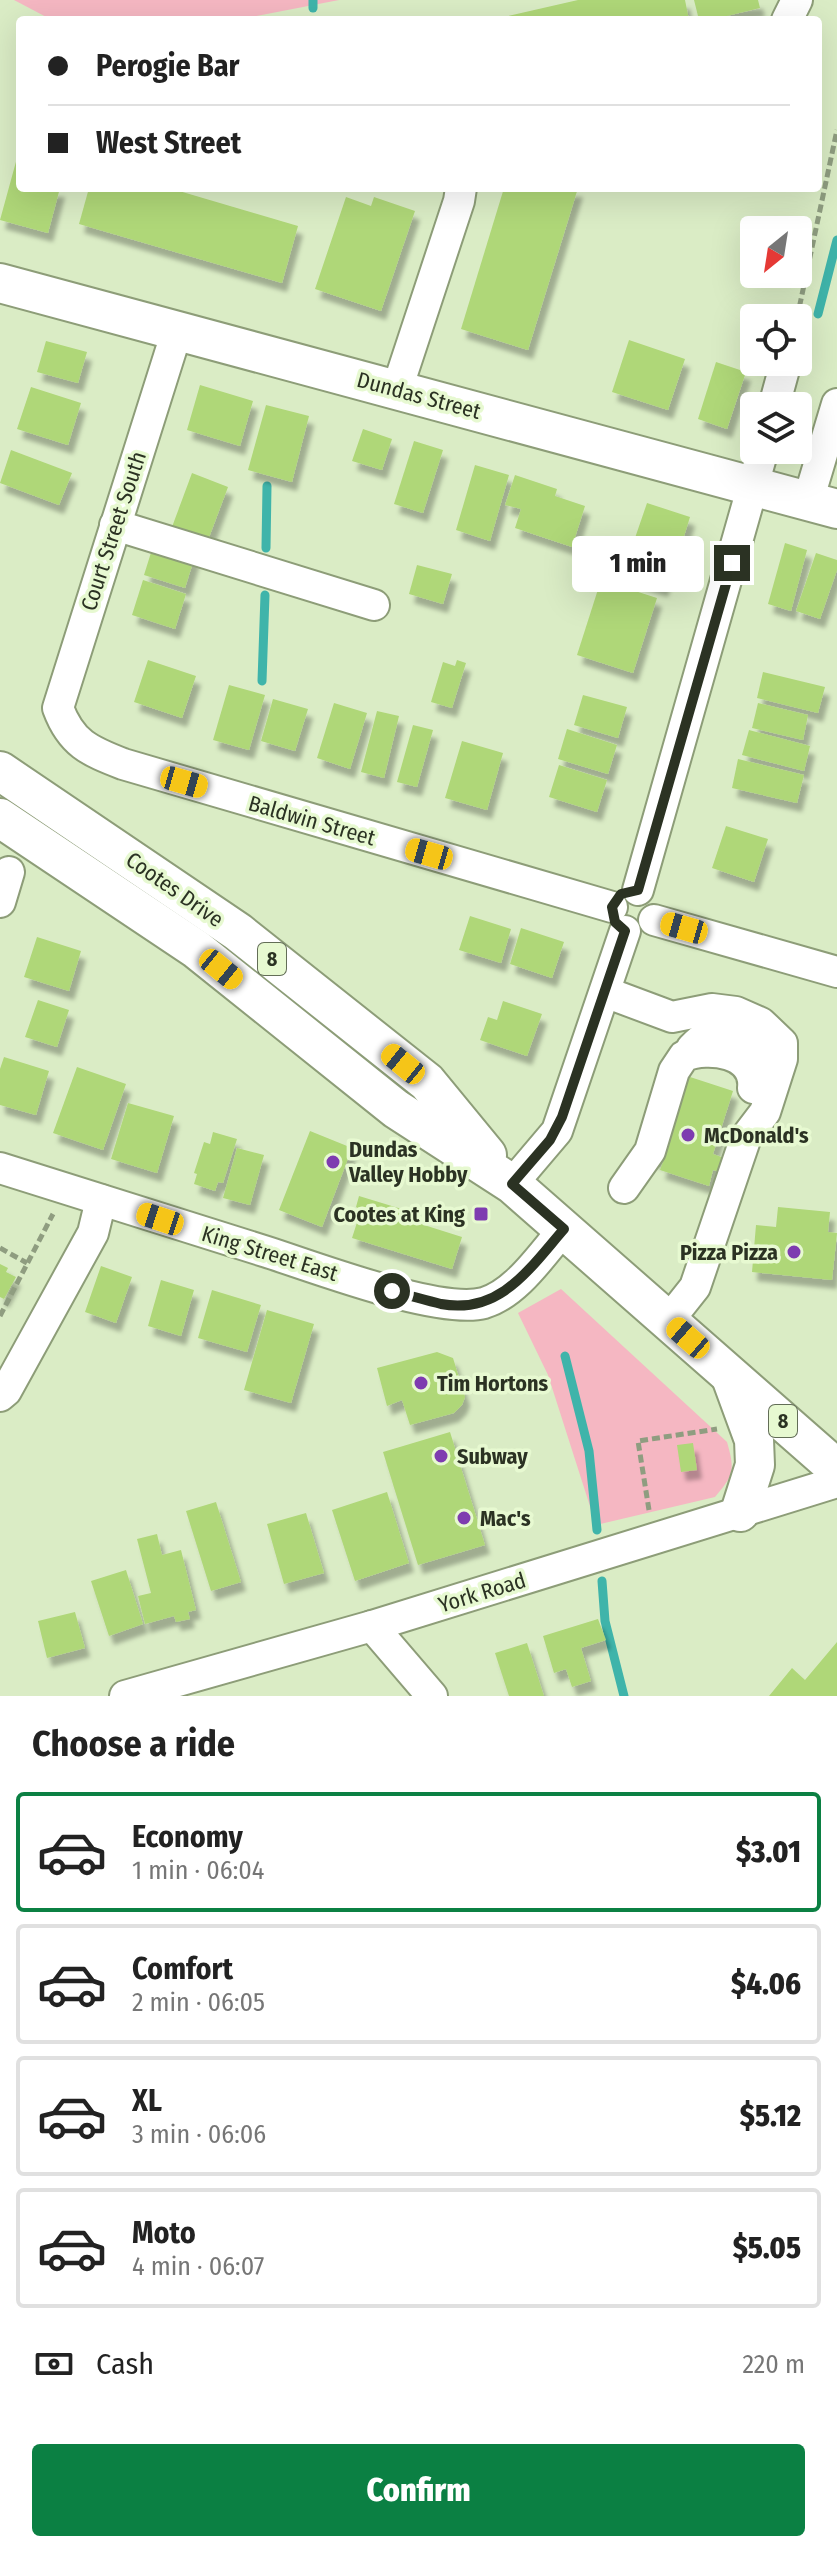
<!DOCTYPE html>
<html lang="en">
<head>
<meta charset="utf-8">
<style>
	body { margin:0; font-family:"Fira Sans Condensed",sans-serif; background:#f6f6f6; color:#222; height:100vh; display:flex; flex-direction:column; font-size:30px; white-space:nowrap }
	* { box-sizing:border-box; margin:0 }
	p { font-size:26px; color:#767676 }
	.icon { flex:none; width:44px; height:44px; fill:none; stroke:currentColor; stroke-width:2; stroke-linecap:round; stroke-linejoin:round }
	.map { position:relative; height:1696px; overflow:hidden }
	.panel { display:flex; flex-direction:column; background:#fff; flex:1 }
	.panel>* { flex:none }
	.guide { position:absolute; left:16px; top:16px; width:806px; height:176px; border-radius:8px; box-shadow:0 8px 32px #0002; display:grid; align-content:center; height:176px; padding:0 32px; background:#fff }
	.needle { width:52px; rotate:210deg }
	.controls { position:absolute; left:740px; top:216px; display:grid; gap:16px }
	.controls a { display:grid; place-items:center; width:72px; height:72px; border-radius:8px; background:#fff; box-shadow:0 8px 32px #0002; font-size:40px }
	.end { position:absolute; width:36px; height:36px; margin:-18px; border:10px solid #2b3223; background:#fff; box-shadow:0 0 0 4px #fff }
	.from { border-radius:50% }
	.bubble { position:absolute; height:56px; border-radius:8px; background:#fff; box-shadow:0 8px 32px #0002; font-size:26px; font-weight:800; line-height:56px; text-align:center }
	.car { position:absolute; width:24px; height:48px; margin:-24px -12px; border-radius:10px; box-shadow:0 0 6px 2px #0007; background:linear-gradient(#f5c518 24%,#345 0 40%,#f5c518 0 76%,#345 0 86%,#f5c518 0) }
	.guide b { display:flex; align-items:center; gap:28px; height:76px; font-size:30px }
	.guide b+b { border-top:2px solid #e0e0e0 }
	.guide i { width:20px; height:20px; background:#222 }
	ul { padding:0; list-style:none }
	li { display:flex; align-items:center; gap:24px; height:120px; margin:0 16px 12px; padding:0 16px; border:4px solid #e0e0e0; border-radius:8px }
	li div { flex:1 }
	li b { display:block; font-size:30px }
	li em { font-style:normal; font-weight:800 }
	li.selected { border-color:#0b8043 }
	li>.icon { width:72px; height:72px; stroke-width:1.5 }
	h2 { padding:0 32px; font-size:36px; line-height:96px }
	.pay { display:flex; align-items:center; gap:20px; height:88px; padding:0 32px; font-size:30px }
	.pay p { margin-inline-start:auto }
	.cta { display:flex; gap:16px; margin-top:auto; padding:16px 32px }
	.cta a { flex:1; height:92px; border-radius:8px; background:#0b8043; color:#fff; font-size:32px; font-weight:800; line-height:92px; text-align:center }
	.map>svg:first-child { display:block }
</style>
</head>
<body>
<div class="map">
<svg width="837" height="1696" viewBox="0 0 837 1696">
	<defs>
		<filter id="shadow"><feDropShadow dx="5" dy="9" stdDeviation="2" flood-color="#0004"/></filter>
	</defs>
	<rect width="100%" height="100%" fill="#daecc5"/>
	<!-- green -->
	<g fill="#f5b7c2">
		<path d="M14,0H339L236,20H52Z"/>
		<path d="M561,1289L727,1442C735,1470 734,1475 715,1497L596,1525L548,1375L518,1313Z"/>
	</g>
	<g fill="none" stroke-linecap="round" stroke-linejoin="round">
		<!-- stream -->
		<g stroke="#3fb4aa" stroke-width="9">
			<path d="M313,0V8"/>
			<path d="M818,314L837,240"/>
			<path d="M266,548L267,486"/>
			<path d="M262,681L265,595"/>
			<path d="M565,1356L589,1451L597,1530"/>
			<path d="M602,1581L605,1621L624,1696"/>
		</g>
	</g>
	<!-- building -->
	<g fill="#afd778" filter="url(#shadow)">
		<path d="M578,0H685L689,20H491Z"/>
		<path d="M694,0H758L760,8L710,20H699Z"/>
		<path d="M17,158H20V188H60L48,233L0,220Z"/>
		<path d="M89,188H169L298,226L282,283L79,224Z"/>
		<path d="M504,188H578L528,350L461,329Z"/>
		<path d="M346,197L371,206L374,197L415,211L381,311L315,289Z"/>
		<path d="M629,340L685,359L668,410L612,392Z"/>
		<path d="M46,341L87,352L78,383L37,372Z"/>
		<path d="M716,362L746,372L727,429L698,419Z"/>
		<path d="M200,385L253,401L240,446L187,430Z"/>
		<path d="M31,387L81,403L68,445L17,429Z"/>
		<path d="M266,405L309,416L292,482L248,470Z"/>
		<path d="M363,429L392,439L382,470L352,461Z"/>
		<path d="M414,441L443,450L423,513L394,504Z"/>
		<path d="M11,450L72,473L59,505L0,483Z"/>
		<path d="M475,465L509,475L490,541L456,530Z"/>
		<path d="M192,473L228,487L208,540L172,527Z"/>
		<path d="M515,475L557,489L555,496L585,506L572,547L515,528L521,509L505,505Z"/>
		<path d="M647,503L690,517L679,552L635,538Z"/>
		<path d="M154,543L195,556L185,588L144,575Z"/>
		<path d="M785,543L807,550L791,611L768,604Z"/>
		<path d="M637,545L673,556L663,588L627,577Z"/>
		<path d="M816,553L837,560V570L820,619L796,611Z"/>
		<path d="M417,565L452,574L443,604L409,594Z"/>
		<path d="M143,580L186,594L175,629L132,615Z"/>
		<path d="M601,580L657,598L633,673L577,655Z"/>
		<path d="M148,660L196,676L182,718L134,702Z"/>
		<path d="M457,660L466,663L452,708L431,702L443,662L455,666Z"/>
		<path d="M763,672L825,687L818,713L757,698Z"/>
		<path d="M229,685L265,695L249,750L213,740Z"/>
		<path d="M583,695L627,707L618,738L574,725Z"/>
		<path d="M273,699L308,709L295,751L261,741Z"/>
		<path d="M334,703L367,713L350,769L317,758Z"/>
		<path d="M758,703L808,715L803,740L752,728Z"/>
		<path d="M377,711L399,716L384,778L361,772Z"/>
		<path d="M413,725L433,730L417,787L397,782Z"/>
		<path d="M567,729L617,745L608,774L558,759Z"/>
		<path d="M749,730L810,746L804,771L742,755Z"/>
		<path d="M462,741L503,753L487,810L445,798Z"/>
		<path d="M738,759L804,775L797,803L732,788Z"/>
		<path d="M559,765L607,780L597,812L549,797Z"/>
		<path d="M726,826L768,839L754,882L712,868Z"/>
		<path d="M470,916L511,929L501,963L459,950Z"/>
		<path d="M521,928L564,942L552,978L510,964Z"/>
		<path d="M37,937L81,951L69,991L24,977Z"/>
		<path d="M38,1000L69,1010L57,1047L25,1037Z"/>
		<path d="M503,1001L542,1014L527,1056L480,1040L488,1017L497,1020Z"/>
		<path d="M4,1057L49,1071L36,1115L0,1105V1069Z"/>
		<path d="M77,1067L126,1084L103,1150L53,1133Z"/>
		<path d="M687,1076L733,1091L713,1154L724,1158L720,1172L713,1170L709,1186L660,1170L663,1162L651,1158Z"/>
		<path d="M128,1103L174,1116L157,1173L111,1159Z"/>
		<path d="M310,1131L352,1148L322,1227L279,1210Z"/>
		<path d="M213,1132L237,1139L223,1183L218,1182L215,1191L194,1184L197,1174L194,1173L204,1142L210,1144Z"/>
		<path d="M237,1148L264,1155L250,1205L223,1198Z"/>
		<path d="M359,1196L418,1214L424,1225L462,1237L452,1269L352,1238L361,1210L356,1207Z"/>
		<path d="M778,1207L830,1212L828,1232L837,1233L832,1280L752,1272L756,1225L776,1227Z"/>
		<path d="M0,1264L8,1268L6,1272L16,1277L4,1299L0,1297Z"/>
		<path d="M101,1266L132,1277L116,1323L85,1312Z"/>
		<path d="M161,1280L194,1290L181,1336L148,1326Z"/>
		<path d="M212,1290L261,1305L247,1352L198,1338Z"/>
		<path d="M267,1310L314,1324L291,1403L244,1390Z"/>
		<path d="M437,1352L453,1358L465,1397L462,1405L454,1413L410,1425L402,1400L387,1406L377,1368Z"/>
		<path d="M450,1432L485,1545L418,1565L383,1452Z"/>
		<path d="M693,1443L697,1470L681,1472L677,1445Z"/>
		<path d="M387,1492L409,1563L355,1581L332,1510Z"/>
		<path d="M216,1502L241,1582L211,1591L186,1511Z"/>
		<path d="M306,1513L324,1573L284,1584L267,1524Z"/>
		<path d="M157,1534L162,1555L181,1550L196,1610L188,1612L190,1619L176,1622L174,1616L145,1624L138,1596L151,1593L137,1539Z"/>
		<path d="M126,1570L143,1624L109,1636L91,1581Z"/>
		<path d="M75,1612L85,1648L47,1658L38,1621Z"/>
		<path d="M598,1619L606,1640L581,1648L591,1681L572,1687L566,1669L554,1673L543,1636Z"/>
		<path d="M837,1642V1696H769L792,1668L805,1680Z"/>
		<path d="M527,1643L544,1696H509L495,1653Z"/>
	</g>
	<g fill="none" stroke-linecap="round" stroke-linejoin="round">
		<defs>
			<g id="minor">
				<path d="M787,20L797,0"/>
				<path d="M177,331L58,708C71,743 89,751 123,764L612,907"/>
				<path d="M397,389L459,201L461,188"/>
				<path d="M774,406L786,362"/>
				<path d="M808,501L837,404"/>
				<path d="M115,525L374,605"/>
				<path d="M638,890L763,450"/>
				<path d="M0,902L9,872"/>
				<path d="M654,920L837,972"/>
				<path d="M605,992L672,1017L712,1009L736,1012L761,1023L782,1043V1059L765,1112L746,1137L695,1287L668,1321"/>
				<path d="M692,1048C699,1041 709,1032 719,1031C746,1030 766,1051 757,1077"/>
				<path d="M0,1168C89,1196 178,1224 267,1252C314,1267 440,1315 484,1303C517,1293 542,1254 564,1229"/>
				<path d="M512,1184L557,1131L625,931"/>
				<path d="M624,1188L650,1151L674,1071L684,1056C708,1046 757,1052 753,1088"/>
				<path d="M0,1396L6,1391L93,1233L101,1200"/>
				<path d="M372,1626L432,1696"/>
				<path d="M125,1696L372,1626L837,1482"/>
			</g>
			<g id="major">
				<path d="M0,283L837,509"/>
				<path d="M0,771L238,932L427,1082L487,1155"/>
				<path d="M0,818L196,949L396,1109L512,1184L837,1469"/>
				<path d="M732,1380L754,1440L755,1465L740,1512"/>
			</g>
		</defs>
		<!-- minor casing -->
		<use href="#minor" stroke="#8d9d78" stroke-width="34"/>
		<!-- major casing -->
		<use href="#major" stroke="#8d9d78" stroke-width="42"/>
		<!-- path -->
		<g stroke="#8f9d80" stroke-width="5" stroke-dasharray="8 4" stroke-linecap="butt">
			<path d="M797,318L837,130"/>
			<path d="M0,1248L27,1263"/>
			<path d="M0,1316L53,1214"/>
			<path d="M649,1510L638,1441L717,1429"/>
		</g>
		<!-- minor -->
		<use href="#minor" stroke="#fff" stroke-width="30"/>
		<!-- major -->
		<use href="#major" stroke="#fff" stroke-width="38"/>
	</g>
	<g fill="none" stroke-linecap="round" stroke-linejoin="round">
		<!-- route -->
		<path stroke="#2b3223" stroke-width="10" d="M392,1291C408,1295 425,1300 441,1304C500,1315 530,1268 564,1229L512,1184L550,1140L562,1117L625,931L615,922L612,907L621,894L638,890L732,563"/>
	</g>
	<!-- markers -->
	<g fill="#7e3cb0" stroke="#e7f9d1" stroke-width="3">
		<circle cx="688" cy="1135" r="8"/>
		<circle cx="333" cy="1162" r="8"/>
		<rect x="473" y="1206" width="16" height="16" rx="4"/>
		<circle cx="794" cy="1252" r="8"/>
		<circle cx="421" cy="1383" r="8"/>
		<circle cx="441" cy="1456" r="8"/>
		<circle cx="464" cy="1518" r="8"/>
	</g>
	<g text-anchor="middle" stroke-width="7" stroke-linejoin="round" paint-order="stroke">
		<!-- shield labels -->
		<g fill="#e7f9d1" stroke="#636e57" stroke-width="2">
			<rect x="258" y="943" width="28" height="32" rx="6"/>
			<rect x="769" y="1405" width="28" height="32" rx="6"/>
		</g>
		<g font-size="20" font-weight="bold" fill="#2b3223">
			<text x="272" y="966">8</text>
			<text x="783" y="1428">8</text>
		</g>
		<!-- street labels -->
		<g font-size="22" fill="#2b3223" stroke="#e7f9d1">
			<text transform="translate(419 395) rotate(15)" y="8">Dundas Street</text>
			<text transform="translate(113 531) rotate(-72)" y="8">Court Street South</text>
			<text transform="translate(312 820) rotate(16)" y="8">Baldwin Street</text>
			<text transform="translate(175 889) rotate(35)" y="8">Cootes Drive</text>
			<text transform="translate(270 1253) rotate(17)" y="8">King Street East</text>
			<text transform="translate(482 1592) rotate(-17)" y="8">York Road</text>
		</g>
		<!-- poi labels -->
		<g font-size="22" font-weight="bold" fill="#2b3223" stroke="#e7f9d1" text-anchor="start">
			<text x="704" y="1143">McDonald's</text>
			<text x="349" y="1157">Dundas<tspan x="349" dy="25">Valley Hobby</tspan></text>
			<text x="465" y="1222" text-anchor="end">Cootes at King</text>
			<text x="778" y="1260" text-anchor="end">Pizza Pizza</text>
			<text x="437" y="1391">Tim Hortons</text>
			<text x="457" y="1464">Subway</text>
			<text x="480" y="1526">Mac's</text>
		</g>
	</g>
</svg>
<div class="controls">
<a><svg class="needle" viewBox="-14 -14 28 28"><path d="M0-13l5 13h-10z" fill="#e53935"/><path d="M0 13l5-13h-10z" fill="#767676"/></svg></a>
<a><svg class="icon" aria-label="locate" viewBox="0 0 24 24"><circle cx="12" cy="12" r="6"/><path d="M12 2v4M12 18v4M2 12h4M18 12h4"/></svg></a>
<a><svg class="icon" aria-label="layers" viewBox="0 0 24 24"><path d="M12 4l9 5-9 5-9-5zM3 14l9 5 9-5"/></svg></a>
</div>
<i class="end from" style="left:392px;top:1291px"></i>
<i class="end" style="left:732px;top:563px"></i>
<div class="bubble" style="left:572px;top:536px;width:132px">1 min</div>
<i class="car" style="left:184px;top:782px;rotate:106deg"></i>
<i class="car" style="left:429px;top:854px;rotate:286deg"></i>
<i class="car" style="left:684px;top:928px;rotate:286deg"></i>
<i class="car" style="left:221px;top:969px;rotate:129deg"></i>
<i class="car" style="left:403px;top:1064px;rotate:309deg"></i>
<i class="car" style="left:160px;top:1219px;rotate:288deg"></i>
<i class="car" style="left:688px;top:1338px;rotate:311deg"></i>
<div class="guide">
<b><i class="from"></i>Perogie Bar</b>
<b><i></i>West Street</b>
</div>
</div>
<section class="panel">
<h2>Choose a ride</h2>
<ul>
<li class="selected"><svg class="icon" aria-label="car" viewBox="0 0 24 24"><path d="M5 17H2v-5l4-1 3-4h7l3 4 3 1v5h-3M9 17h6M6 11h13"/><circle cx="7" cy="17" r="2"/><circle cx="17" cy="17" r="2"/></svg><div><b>Economy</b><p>1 min · 06:04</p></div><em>$3.01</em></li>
<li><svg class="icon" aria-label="car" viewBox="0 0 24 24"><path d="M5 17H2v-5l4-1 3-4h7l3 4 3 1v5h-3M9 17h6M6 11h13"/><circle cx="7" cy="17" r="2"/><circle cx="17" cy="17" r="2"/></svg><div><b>Comfort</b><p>2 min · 06:05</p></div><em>$4.06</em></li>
<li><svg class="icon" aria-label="car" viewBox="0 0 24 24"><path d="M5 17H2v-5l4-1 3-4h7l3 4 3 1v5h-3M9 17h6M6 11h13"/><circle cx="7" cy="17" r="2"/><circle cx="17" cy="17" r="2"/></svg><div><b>XL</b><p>3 min · 06:06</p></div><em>$5.12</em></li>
<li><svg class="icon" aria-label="car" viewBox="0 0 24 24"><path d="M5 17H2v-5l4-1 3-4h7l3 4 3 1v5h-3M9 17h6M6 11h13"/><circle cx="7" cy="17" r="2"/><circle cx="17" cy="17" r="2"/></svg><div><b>Moto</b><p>4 min · 06:07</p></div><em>$5.05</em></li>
</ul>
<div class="pay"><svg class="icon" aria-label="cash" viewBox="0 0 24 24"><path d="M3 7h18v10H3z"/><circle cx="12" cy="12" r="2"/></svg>Cash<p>220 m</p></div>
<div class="cta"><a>Confirm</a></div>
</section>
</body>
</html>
